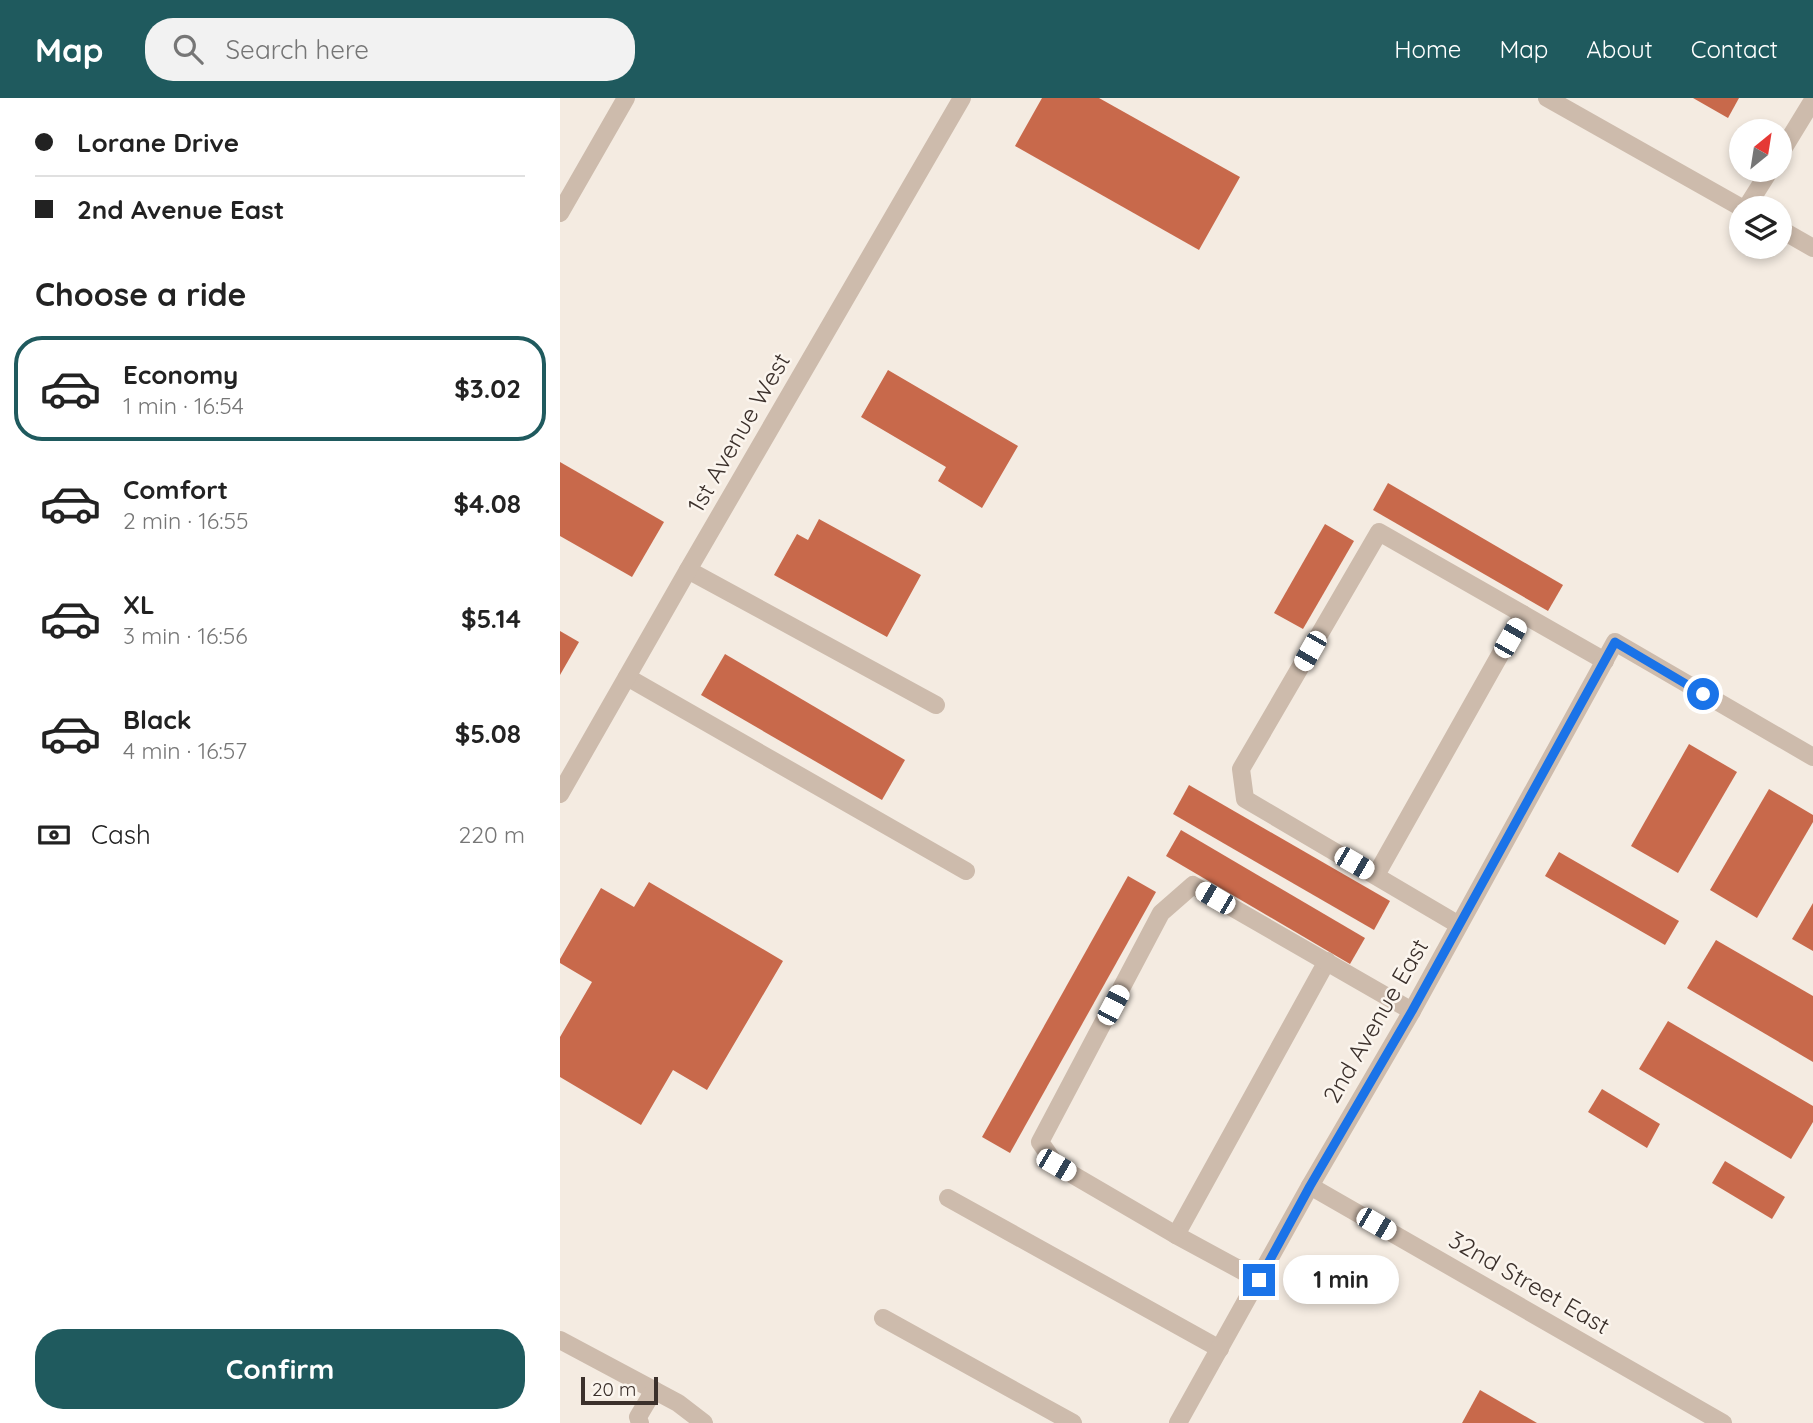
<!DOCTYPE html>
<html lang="en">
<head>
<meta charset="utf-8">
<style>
	body { margin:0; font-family:Quicksand,sans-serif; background:#f2f2f2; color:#222; height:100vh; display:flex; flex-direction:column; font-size:26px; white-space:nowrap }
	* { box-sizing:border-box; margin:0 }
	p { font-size:23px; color:#767676 }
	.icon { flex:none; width:38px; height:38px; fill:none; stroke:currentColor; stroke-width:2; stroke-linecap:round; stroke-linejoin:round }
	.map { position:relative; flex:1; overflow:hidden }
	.drawer { display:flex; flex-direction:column; background:#fff; width:560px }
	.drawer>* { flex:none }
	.hud { display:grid; align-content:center; height:154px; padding:0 35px; background:#fff }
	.needle { width:46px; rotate:30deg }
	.buttons { position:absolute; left:1169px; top:21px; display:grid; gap:14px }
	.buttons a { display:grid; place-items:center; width:63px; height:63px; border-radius:50%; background:#fff; box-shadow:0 4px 10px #0003; font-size:35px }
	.scale { position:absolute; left:21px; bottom:18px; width:77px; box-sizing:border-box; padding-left:7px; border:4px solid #3b302b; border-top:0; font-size:19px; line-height:24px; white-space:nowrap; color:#3b302b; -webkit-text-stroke:5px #fbf5ee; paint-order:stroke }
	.end { position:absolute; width:32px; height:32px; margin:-16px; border:9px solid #1a73e8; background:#fff; box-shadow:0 0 0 4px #fff }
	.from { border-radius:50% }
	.bubble { position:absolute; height:49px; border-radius:24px; background:#fff; box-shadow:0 4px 10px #0003; font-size:23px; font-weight:700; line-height:49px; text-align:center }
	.car { position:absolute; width:21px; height:42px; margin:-21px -10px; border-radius:9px; box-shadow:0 0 5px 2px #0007; background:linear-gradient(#fff 24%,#345 0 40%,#fff 0 76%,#345 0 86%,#fff 0) }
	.hud b { display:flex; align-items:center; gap:24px; height:66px; font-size:26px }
	.hud b+b { border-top:2px solid #e0e0e0 }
	.hud i { width:18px; height:18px; background:#222 }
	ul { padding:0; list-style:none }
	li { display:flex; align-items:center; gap:21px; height:105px; margin:0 14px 10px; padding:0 21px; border:4px solid transparent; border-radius:28px }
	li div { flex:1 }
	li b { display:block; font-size:26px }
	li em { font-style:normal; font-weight:700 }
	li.current { border-color:#1f5a5e }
	li>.icon { width:63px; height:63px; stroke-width:1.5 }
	h2 { padding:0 35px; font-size:32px; line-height:84px }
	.pay { display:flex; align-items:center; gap:18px; height:77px; padding:0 35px; font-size:26px }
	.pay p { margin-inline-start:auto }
	.primary-button { display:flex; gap:14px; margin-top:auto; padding:14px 35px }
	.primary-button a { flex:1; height:80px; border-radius:28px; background:#1f5a5e; color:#fff; font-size:28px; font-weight:700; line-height:80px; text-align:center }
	header { display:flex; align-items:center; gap:42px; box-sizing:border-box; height:98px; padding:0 35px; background:#1f5a5e; color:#fff }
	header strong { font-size:33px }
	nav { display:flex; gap:38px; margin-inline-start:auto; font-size:24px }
	.search { width:490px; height:63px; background:#f2f2f2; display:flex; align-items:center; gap:18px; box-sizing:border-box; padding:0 24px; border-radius:28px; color:#767676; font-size:26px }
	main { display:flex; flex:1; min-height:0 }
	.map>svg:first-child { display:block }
</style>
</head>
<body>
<header>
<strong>Map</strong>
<div class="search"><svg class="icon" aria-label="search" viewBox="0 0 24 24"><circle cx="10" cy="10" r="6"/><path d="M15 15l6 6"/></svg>Search here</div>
<nav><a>Home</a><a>Map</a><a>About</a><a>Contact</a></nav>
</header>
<main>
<section class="drawer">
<div class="hud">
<b><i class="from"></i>Lorane Drive</b>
<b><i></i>2nd Avenue East</b>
</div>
<h2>Choose a ride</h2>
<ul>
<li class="current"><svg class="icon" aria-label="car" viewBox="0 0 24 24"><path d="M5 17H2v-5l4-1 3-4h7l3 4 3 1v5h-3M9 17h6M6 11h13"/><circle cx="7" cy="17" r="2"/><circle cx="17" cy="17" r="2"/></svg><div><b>Economy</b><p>1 min · 16:54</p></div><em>$3.02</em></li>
<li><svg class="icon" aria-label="car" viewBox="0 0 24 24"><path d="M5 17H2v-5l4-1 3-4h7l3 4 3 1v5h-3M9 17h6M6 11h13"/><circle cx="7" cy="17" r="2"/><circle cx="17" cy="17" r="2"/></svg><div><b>Comfort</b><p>2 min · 16:55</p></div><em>$4.08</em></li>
<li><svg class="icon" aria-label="car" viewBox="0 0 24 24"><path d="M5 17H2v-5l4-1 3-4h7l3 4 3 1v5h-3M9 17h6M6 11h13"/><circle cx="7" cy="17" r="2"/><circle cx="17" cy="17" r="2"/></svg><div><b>XL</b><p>3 min · 16:56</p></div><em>$5.14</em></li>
<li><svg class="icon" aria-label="car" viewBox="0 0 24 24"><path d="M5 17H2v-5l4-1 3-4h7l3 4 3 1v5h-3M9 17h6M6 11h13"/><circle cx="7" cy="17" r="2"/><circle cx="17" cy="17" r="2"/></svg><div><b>Black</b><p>4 min · 16:57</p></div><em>$5.08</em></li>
</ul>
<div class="pay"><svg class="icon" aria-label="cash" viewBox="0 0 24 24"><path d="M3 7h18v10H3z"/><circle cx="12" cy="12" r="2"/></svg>Cash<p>220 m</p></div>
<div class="primary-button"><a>Confirm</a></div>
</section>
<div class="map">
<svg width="1253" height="1325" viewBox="0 0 1253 1325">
	<rect width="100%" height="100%" fill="#f4ebe1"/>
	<!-- building -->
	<g fill="#c8694b">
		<path d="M482,0H539L680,79L639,152L455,48Z"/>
		<path d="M1133,0H1179L1168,20Z"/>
		<path d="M328,272L458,348L422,410L378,383L386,369L301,319Z"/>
		<path d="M0,364L104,424L72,479L0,438Z"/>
		<path d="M828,385L1003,487L988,513L813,412Z"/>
		<path d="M259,421L361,477L327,539L214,477L237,436L248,442Z"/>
		<path d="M765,426L794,443L743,531L714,515Z"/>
		<path d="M0,533L19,544L0,577Z"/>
		<path d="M165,556L345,662L322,702L141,597Z"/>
		<path d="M1129,646L1177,674L1118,775L1071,748Z"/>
		<path d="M629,687L830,803L814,832L613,716Z"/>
		<path d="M1209,691L1253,717V724L1197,820L1150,792Z"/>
		<path d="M621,732L805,840L790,866L606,758Z"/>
		<path d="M999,754L1119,823L1105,847L985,778Z"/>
		<path d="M568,778L596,794L450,1055L422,1039Z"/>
		<path d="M89,784L223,863L147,992L113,972L81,1027L0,979V939L32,884L0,865V861L41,790L74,809Z"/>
		<path d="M1253,805V853L1232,841Z"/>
		<path d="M1156,842L1253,898V964L1127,890Z"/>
		<path d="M1108,923L1253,1008V1024L1231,1061L1079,971Z"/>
		<path d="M1042,991L1100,1026L1087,1050L1028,1014Z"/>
		<path d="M1165,1063L1225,1099L1212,1121L1152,1085Z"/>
		<path d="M920,1292L977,1325H902Z"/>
	</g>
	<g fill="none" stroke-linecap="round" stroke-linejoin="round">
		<!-- minor -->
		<g stroke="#cdbbac" stroke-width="18">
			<path d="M987,0L1182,110"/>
			<path d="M1220,56L1253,2"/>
			<path d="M1186,110L1210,72"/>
			<path d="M0,115L66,0"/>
			<path d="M1220,131L1253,150"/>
			<path d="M128,472L376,607"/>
			<path d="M67,579L406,773"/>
			<path d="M0,696L128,472L402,0"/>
			<path d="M816,777L963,516"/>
			<path d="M899,827L685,701L681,671L819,434L1045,563"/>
			<path d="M750,1088L1163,1325"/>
			<path d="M388,1100L660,1251"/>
			<path d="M616,1137L767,863"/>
			<path d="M699,1182L616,1137L496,1067L480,1044L601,815L633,787L852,913"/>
			<path d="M323,1220L513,1325"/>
			<path d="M0,1242L118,1305L144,1325"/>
			<path d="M80,1325L78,1319L94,1292"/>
			<path d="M618,1325L750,1088L852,913L1055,544L1253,659"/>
		</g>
	</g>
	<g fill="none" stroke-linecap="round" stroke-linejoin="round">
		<!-- route -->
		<path stroke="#1a73e8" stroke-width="9" d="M699,1182L750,1088L852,913L1055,544L1143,596"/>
	</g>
	<g text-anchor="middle" stroke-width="5" stroke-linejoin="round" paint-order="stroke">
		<!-- street labels -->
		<g font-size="24" fill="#3b302b" stroke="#fbf5ee">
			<text transform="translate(179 335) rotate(-60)" y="8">1st Avenue West</text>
			<text transform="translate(816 923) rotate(-60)" y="8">2nd Avenue East</text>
			<text transform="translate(969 1185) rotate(30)" y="8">32nd Street East</text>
		</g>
	</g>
</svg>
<div class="buttons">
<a><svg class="needle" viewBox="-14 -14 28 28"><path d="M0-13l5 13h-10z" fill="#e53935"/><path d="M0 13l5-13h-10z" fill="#767676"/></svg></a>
<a><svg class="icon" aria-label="layers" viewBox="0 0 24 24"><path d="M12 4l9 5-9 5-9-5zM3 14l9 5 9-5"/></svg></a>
</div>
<div class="scale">20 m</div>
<i class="end from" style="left:1143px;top:596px"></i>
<i class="end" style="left:699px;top:1182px"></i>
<div class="bubble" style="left:723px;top:1157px;width:116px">1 min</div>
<i class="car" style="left:950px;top:540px;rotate:30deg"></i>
<i class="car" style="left:750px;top:553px;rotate:210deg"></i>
<i class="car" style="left:794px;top:765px;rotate:120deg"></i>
<i class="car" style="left:655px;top:800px;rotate:300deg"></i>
<i class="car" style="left:553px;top:907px;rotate:28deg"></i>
<i class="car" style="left:496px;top:1067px;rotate:120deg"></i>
<i class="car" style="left:816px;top:1126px;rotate:120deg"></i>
</div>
</main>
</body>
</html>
